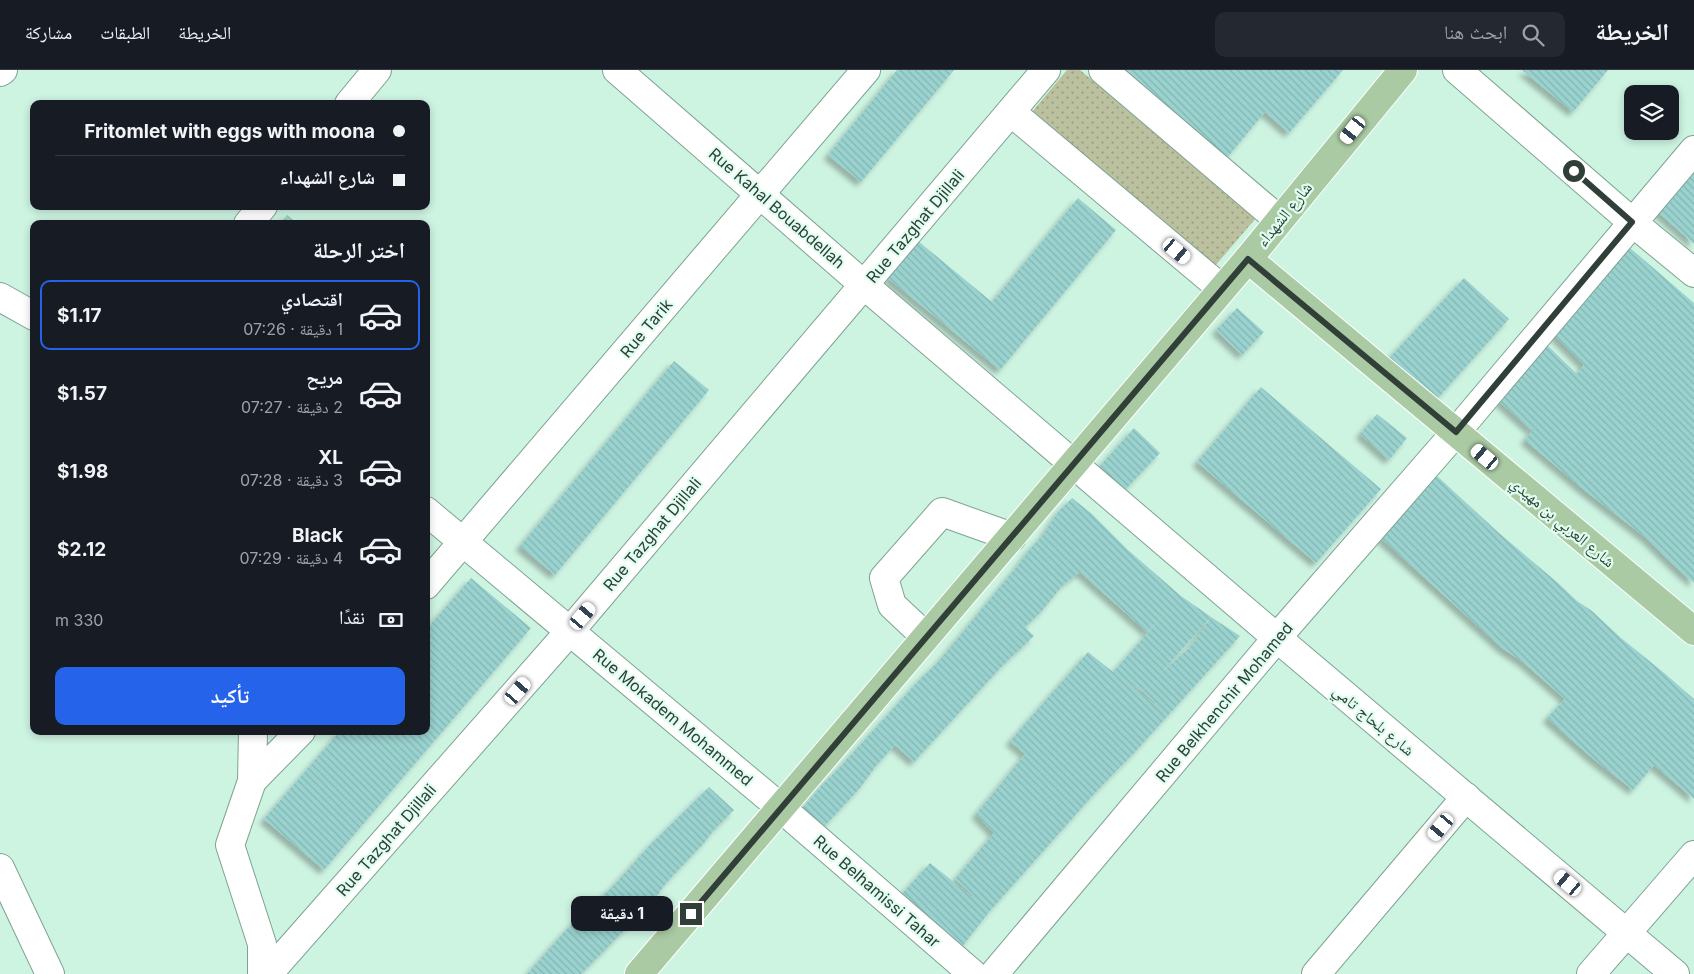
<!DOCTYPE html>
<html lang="ar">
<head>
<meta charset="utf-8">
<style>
	body { margin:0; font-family:Inter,"Noto Naskh Arabic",sans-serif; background:#242831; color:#f1f3f6; direction:rtl; height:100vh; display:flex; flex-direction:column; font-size:19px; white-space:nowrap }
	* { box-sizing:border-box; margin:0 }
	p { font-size:16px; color:#9ea1a6 }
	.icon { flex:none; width:28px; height:28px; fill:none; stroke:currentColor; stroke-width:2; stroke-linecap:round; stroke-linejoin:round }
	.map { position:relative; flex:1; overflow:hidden; direction:ltr }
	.panel { position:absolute; left:30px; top:150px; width:400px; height:515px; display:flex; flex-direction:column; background:#171b24; border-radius:10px; box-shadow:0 2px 8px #0003; direction:rtl }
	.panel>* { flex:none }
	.guide { position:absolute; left:30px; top:30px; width:400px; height:110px; border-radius:10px; box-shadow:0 2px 8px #0003; direction:rtl; display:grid; align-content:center; height:110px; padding:0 25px; background:#171b24 }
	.buttons { position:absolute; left:1624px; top:15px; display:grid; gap:10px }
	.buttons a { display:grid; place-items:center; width:55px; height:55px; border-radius:10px; background:#171b24; box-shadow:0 2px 8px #0003; font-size:25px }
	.end { position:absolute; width:22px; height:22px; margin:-11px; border:6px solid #303f38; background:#fff; box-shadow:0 0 0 2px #fff }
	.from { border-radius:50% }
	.bubble { position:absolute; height:35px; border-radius:10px; background:#171b24; box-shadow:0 2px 8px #0003; font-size:16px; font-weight:700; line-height:35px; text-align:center; direction:rtl }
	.car { position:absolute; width:15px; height:30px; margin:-15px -8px; border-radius:6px; box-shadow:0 0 4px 1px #0007; background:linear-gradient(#fff 24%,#345 0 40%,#fff 0 76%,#345 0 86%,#fff 0) }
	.guide b { display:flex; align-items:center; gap:18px; height:48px; font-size:19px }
	.guide b+b { border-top:1px solid #363941 }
	.guide i { width:12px; height:12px; background:#f1f3f6 }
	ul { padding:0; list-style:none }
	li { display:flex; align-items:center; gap:15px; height:70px; margin:0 10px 8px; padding:0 15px; border:2px solid transparent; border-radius:10px }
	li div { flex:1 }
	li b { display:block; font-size:19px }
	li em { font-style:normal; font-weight:700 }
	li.current { border-color:#2563eb }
	li>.icon { width:45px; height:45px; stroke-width:1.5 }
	h2 { padding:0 25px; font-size:22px; line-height:60px }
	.pay { display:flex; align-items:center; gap:12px; height:55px; padding:0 25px; font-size:19px }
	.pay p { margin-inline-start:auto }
	.button { display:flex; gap:10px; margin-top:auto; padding:10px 25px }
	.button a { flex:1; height:58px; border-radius:10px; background:#2563eb; color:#fff; font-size:20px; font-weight:700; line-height:58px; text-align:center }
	header { display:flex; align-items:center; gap:30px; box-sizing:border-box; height:70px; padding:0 25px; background:#171b24; border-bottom:1px solid #363941 }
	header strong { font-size:24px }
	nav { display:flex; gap:28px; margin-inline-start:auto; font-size:18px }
	.search { width:350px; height:45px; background:#242831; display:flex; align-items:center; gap:12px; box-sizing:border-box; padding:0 18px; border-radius:10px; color:#9ea1a6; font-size:19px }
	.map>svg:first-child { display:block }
</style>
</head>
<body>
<header>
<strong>الخريطة</strong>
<div class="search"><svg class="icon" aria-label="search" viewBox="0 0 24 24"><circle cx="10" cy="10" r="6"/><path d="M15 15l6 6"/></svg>ابحث هنا</div>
<nav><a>الخريطة</a><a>الطبقات</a><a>مشاركة</a></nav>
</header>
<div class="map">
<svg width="1694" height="904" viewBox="0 0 1694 904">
	<defs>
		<pattern id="grass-dots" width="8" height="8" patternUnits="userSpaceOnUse" patternTransform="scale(1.25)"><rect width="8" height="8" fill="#bbc09e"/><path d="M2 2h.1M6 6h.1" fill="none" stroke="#989d82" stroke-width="1.8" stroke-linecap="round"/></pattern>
		<pattern id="building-back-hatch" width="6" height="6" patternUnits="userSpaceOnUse" patternTransform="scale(1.25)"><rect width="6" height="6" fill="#99d2cf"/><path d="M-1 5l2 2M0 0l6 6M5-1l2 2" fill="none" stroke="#84b5b2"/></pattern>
		<filter id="shadow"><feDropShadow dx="-4.5" dy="4.5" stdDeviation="2.5" flood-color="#0004"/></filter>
	</defs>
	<rect width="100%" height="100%" fill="#cdf3e1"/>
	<!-- grass -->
	<path fill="url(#grass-dots)" d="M1067,0H1080L1256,148L1215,196L1032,42Z"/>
	<!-- building -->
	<g fill="url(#building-back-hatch)" fill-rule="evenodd" filter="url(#shadow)">
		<path d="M897,0H954L861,112L828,85Z"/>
		<path d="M1121,0H1343L1289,63L1265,42L1226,89Z"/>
		<path d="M1522,0H1608L1573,42Z"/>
		<path d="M1694,98V174L1657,141Z"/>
		<path d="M1078,128L1116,160L1000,300L888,208L918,171L992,232Z"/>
		<path d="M287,145L298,154H280Z"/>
		<path d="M1629,177L1694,233V513L1680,501L1645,467L1583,419L1525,370L1537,355L1531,360L1499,331L1546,274L1577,304L1584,295L1553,264Z"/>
		<path d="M1464,208L1509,249L1438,328L1389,288Z"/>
		<path d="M1237,238L1264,262L1242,285L1216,260Z"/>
		<path d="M674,291L709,320L555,505L520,476Z"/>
		<path d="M1261,317L1381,419L1316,493L1197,392Z"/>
		<path d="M1377,344L1407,368L1389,390L1360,364Z"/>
		<path d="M1134,358L1160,383L1125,420L1100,396Z"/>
		<path d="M1437,406L1499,463L1558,513L1577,531L1592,541L1621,568L1663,602L1694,629V729L1654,695L1633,720L1591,687L1547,648L1565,629L1523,592L1502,578L1381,468Z"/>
		<path d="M1072,428L1092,444L1128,480L1181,526L1211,547L1160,604L1191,576L1211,547L1240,566L1135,682L1096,722L990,841L961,878L900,826L930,793L985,837L955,809L994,763L976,744L1025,684L1010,671L1088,582L1113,602L1169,539L1147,562L1080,502L1063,515L1041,542L1025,557L1034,566L1005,593L914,692L895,675L876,696L860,718L824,757L802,739L821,716L838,699L921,608L939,591L1018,495L1029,480L1043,465L1058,442ZM1121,608L1143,622L1162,639H1161Z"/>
		<path d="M471,508L531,558L324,800L264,749L340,661H426V560Z"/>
		<path d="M709,717L734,740L714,760L704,773L667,812L656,827L612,873L581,904H527L564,862L614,815L649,776Z"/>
	</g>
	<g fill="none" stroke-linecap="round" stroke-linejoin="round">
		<defs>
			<g id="minor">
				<path d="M617,0L864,215L1277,568L1675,904"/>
				<path d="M1103,0L1279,150"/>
				<path d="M1457,0L1632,152L1694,203"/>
				<path d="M0,2L3,0"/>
				<path d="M349,34L377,0"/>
				<path d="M1011,42L1222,219"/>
				<path d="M248,154L263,136"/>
				<path d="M0,227L34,246"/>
				<path d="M426,441L781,738L973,904"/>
				<path d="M426,515L866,0"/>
				<path d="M926,567L892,535L884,508L942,442L1012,467"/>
				<path d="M253,661L252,711L230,775L262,874V904"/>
				<path d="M252,711L301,661"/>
				<path d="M0,798L50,904"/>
				<path d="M268,904L570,561L1046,0"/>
				<path d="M994,904L1287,556L1456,362L1694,80"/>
				<path d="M1316,904L1466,727"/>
				<path d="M1591,904L1694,785"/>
			</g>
			<g id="major">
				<path d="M1248,189L1694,561"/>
				<path d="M639,904L1248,189L1403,0"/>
			</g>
		</defs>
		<!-- minor casing -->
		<use href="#minor" stroke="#7fa393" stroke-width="30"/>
		<!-- major casing -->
		<use href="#major" stroke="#fff" stroke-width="30"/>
		<!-- minor -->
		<use href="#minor" stroke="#fff" stroke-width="28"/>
		<!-- major -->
		<use href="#major" stroke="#aacaa3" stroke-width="28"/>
	</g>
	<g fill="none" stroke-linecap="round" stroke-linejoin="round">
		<!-- route -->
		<path stroke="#303f38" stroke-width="6" d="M691,844L1248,189L1456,362L1632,152L1574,101"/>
	</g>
	<g text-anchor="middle" stroke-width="4.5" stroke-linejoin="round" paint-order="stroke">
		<!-- street labels -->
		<g font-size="16" fill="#303f38" stroke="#e0fef0">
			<text transform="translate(777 138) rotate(41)" y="6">Rue Kahal Bouabdellah</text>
			<text transform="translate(1284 144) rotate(-51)" y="6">شارع الشهداء</text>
			<text transform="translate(915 156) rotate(-50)" y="6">Rue Tazghat Djillali</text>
			<text transform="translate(646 258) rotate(-50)" y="6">Rue Tarik</text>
			<text transform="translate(1563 452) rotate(40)" y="6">شارع العربي بن مهيدي</text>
			<text transform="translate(652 464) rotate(-50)" y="6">Rue Tazghat Djillali</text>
			<text transform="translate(1224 632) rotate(-50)" y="6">Rue Belkhenchir Mohamed</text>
			<text transform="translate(673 647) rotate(40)" y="6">Rue Mokadem Mohammed</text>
			<text transform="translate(1374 650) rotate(40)" y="6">شارع بلحاج تامي</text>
			<text transform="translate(386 770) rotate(-49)" y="6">Rue Tazghat Djillali</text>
			<text transform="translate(877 821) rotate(41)" y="6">Rue Belhamissi Tahar</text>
		</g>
	</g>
</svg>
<div class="buttons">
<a><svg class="icon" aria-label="layers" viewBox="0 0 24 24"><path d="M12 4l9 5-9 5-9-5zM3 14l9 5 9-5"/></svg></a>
</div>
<i class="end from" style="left:1574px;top:101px"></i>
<i class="end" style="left:691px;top:844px"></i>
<div class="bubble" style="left:571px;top:826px;width:102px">1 دقيقة</div>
<i class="car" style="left:1353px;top:60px;rotate:219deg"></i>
<i class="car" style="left:1177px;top:181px;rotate:130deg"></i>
<i class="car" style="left:1485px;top:387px;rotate:310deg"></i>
<i class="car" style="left:583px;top:546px;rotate:40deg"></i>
<i class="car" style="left:518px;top:621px;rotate:41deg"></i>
<i class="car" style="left:1441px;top:757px;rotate:220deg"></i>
<i class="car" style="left:1568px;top:813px;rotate:310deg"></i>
<div class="guide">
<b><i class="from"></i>Fritomlet with eggs with moona</b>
<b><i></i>شارع الشهداء</b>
</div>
<section class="panel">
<h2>اختر الرحلة</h2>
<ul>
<li class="current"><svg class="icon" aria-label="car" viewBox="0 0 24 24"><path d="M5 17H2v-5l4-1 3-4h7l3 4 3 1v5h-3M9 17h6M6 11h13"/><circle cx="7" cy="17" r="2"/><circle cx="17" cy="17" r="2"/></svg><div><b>اقتصادي</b><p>1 دقيقة · 07:26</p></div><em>$1.17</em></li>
<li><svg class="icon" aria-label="car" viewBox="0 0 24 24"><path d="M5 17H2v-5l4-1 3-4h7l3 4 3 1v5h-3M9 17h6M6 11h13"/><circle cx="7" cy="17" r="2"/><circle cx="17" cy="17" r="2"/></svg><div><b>مريح</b><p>2 دقيقة · 07:27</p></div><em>$1.57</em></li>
<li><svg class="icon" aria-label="car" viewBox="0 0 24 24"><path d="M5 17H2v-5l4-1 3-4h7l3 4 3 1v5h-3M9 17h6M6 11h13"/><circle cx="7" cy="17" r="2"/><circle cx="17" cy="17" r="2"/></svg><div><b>XL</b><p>3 دقيقة · 07:28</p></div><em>$1.98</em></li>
<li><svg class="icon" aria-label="car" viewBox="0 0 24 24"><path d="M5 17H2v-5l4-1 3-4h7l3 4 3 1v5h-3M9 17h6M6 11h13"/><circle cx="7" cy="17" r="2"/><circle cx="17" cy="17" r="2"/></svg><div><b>Black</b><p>4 دقيقة · 07:29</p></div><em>$2.12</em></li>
</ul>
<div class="pay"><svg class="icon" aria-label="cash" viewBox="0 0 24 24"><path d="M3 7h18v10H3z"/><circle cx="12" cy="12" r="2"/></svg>نقدًا<p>330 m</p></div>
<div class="button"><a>تأكيد</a></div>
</section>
</div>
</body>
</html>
